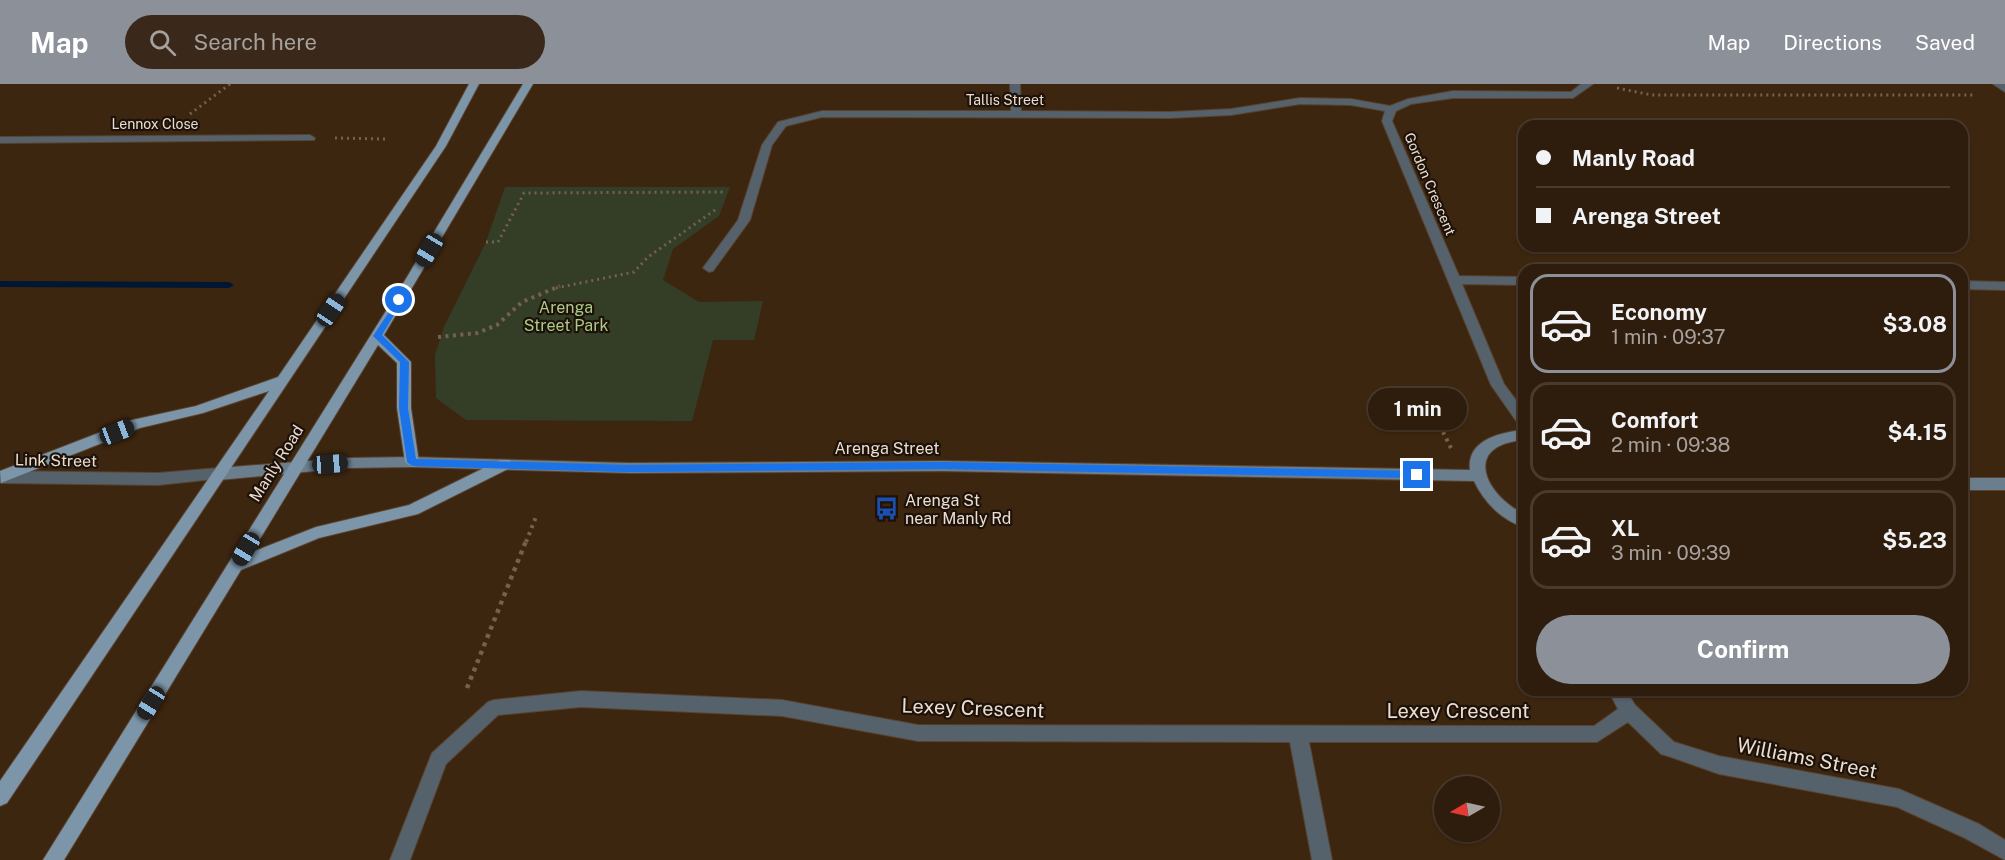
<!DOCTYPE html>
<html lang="en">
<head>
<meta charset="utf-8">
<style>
	body { margin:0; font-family:"Public Sans",sans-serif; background:#3a291a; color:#f1f3f6; height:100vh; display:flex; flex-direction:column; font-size:22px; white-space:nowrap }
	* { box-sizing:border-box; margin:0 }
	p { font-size:20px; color:#a7a19d }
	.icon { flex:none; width:33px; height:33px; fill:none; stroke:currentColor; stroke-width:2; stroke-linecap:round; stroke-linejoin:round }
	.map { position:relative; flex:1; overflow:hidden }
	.side { position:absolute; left:1518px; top:180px; width:450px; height:432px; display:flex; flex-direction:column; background:#2e1c0c; border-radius:18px; box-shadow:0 2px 4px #0004,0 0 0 2px #493a2d }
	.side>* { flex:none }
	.guide { position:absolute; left:1518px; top:36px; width:450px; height:132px; border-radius:18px; box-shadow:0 2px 4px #0004,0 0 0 2px #493a2d; display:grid; align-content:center; height:132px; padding:0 18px; background:#2e1c0c }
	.needle { width:39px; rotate:261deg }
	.tools { position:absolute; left:1434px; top:692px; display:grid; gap:12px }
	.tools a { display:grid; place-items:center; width:66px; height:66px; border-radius:50%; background:#2e1c0c; box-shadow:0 2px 4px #0004,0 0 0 2px #493a2d; font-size:30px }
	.end { position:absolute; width:27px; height:27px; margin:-14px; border:8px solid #1a73e8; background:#fff; box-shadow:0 0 0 3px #fff }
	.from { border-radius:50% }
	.bubble { position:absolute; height:42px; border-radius:21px; background:#2e1c0c; box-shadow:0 2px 4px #0004,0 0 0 2px #493a2d; font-size:20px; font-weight:700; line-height:42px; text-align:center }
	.car { position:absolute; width:18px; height:36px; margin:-18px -9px; border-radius:8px; box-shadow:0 0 4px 2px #0007; background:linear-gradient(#222 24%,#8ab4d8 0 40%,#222 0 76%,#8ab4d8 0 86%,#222 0) }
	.guide b { display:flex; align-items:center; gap:21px; height:57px; font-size:22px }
	.guide b+b { border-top:2px solid #493a2d }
	.guide i { width:15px; height:15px; background:#f1f3f6 }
	ul { padding:10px 0 0; list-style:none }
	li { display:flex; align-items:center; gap:18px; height:99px; margin:0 12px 9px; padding:0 6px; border:3px solid #493a2d; border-radius:18px }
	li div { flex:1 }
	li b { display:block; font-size:22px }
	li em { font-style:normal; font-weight:700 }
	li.selected { border-color:#8c9099 }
	li>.icon { width:54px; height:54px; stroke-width:1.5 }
	.action { display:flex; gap:12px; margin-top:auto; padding:12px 18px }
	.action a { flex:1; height:69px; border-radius:36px; background:#8c9099; color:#fff; font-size:24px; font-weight:700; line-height:69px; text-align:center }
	header { display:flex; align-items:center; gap:36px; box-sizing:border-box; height:84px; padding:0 30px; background:#8c9099; color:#fff }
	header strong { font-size:28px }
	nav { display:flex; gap:33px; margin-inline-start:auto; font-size:21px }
	.search { width:420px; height:54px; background:#3a291a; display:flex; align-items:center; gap:15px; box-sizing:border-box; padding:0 21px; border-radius:33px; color:#a7a19d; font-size:22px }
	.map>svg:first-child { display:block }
</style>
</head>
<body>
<header>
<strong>Map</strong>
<div class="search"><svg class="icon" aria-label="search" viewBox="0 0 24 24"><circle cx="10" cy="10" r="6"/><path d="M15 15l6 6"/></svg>Search here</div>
<nav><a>Map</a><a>Directions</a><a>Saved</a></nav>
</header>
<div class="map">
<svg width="2005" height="776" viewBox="0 0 2005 776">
	<rect width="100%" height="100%" fill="#3d2610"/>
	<!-- green -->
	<path fill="#343e26" d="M505,103H730L719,132L673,165L663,196L699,218L763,217L754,256H713L692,337L466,336L436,314L435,271L444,243L486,158Z"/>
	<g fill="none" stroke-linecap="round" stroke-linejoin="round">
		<!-- stream -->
		<path fill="#001733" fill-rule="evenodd" d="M0,197L229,198L234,201L229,204L0,203Z"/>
		<defs>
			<g id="street">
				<path d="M1010,0H1020L1021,27L1170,28L1231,25L1300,14L1351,15L1390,22L1408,15L1453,7L1571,8L1581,0H1593L1573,14H1453L1411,20L1396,27L1392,37L1459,192L1524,193V201L1462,200L1504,300L1524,327V342L1519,341L1491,301L1382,37L1385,27L1351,21L1300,20L1231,31L1170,34L822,33L786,42L772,61L750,136L713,187L709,188L703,184L738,136L762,61L778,38L822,27H1011Z"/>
				<path d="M1993,0H2005V8Z"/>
				<path d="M310,51L315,54L314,56L0,59V53Z"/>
				<path d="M1962,197L2005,198V206L1962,205Z"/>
				<path d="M219,384L224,386L227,390L224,394L158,401L0,399V387L158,389Z"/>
				<path d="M1608,606H1626L1635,621L1674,658L1719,672L1899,705L1979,740L2005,756V776L1965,754L1897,723L1719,690L1668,672L1661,670L1628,638L1597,658H1309L1332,776H1312L1290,658L918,657L782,632L581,623L498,631L446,680L410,776H390L432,669L488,618L494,616L581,607L782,616L918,641L1594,642L1618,625Z"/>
			</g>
			<g id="secondary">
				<path d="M1524,346V356C1462,361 1484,410 1524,430V443C1501,436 1484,418 1474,397L942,387L629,389L412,383L347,384L219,396L211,390L219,384L347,374L412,373L629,379L942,377L1470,386C1466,356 1501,348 1524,346Z"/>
				<rect x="1962" y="394" width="43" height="12"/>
			</g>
			<g id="primary">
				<path d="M469,0H479L446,62L7,719L0,722V697L269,307L203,329L140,344L1,399L0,387L132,336L196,322L278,293L436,62Z"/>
				<path d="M523,0H533L384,251L411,278V324L419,378L417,382L412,383L405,378L397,324V279L378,261L252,468L316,443L409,421L500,376H510L512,380L510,384L418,430L319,454L241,486L64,776H43L404,198Z"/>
			</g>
		</defs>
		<!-- street casing -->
		<use href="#street" stroke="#59432f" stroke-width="2"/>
		<!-- secondary casing -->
		<use href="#secondary" stroke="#59432f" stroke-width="2"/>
		<!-- primary casing -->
		<use href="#primary" stroke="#59432f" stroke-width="2"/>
		<!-- path-far2 -->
		<g stroke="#76614e" stroke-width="3" stroke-dasharray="2 4" stroke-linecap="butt">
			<path d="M1617,4L1652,11H1976"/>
			<path d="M190,30L230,0"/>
			<path d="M335,54L385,55"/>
			<path d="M486,158H498L524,109L726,108"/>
			<path d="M556,204L634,188L648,173L715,126"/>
		</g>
		<!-- path-far1 -->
		<g stroke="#76614e" stroke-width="4" stroke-dasharray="3 4.5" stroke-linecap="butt">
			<path d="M438,253L477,249L497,241L522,218L560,202"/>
			<path d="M1443,348L1451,364"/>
			<path d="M526,458L536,433"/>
		</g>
		<!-- path -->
		<path stroke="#76614e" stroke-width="4.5" stroke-dasharray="4 5" stroke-linecap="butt" d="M467,604L526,457"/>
		<!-- street -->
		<use href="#street" fill="#55616b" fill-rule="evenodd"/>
		<!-- secondary -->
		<use href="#secondary" fill="#6b7e8e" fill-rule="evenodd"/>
		<!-- primary -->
		<use href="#primary" fill="#7c95a9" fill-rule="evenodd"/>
	</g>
	<!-- route -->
	<path fill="#1a73e8" d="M399,213L403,216L382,251L409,278L408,324L416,375L628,381L942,378L1417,387L1422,391L1417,394L942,385L628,388L412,382L407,378L399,324L400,278L373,252Z"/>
	<!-- icons -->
	<defs>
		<symbol id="bus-bare" viewBox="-9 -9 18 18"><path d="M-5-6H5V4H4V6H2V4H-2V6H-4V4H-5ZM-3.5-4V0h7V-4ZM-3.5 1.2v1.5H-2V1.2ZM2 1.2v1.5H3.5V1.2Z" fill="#1a4fb4" stroke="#1c1209" stroke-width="2.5" paint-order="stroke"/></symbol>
	</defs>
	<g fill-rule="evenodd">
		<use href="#bus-bare" x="870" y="408" width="33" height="33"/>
	</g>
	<g text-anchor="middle" stroke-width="4.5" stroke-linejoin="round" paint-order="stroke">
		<!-- far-street labels -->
		<g font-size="14" fill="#ecddd0" stroke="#1c1209">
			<text x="1005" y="21">Tallis Street</text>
			<text x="155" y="45">Lennox Close</text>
			<text transform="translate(1430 100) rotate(67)" y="5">Gordon Crescent</text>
		</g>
		<!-- park labels -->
		<g font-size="16" fill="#adcb88" stroke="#1c1209">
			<text x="566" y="229">Arenga<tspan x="566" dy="18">Street Park</tspan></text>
		</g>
		<!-- street labels -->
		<g font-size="16" fill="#ecddd0" stroke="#1c1209">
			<text x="887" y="370">Arenga Street</text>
			<text transform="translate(56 376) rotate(1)" y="6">Link Street</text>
			<text transform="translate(276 379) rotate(-58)" y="6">Manly Road</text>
		</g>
		<!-- poi labels -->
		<g font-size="16" fill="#ecddd0" stroke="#1c1209" text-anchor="start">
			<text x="905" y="422">Arenga St<tspan x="905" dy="18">near Manly Rd</tspan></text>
		</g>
		<!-- near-street labels -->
		<g font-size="20" fill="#ecddd0" stroke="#1c1209">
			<text transform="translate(973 624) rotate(2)" y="7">Lexey Crescent</text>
			<text x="1458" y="634">Lexey Crescent</text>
			<text transform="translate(1807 674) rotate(11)" y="7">Williams Street</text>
		</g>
	</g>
</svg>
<div class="tools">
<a><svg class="needle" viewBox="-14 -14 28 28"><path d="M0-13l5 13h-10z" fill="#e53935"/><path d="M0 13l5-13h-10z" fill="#a7a19d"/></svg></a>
</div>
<i class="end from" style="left:399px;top:216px"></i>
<i class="end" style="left:1417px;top:391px"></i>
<div class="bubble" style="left:1368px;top:304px;width:99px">1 min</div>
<i class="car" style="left:429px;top:166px;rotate:211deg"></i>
<i class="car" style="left:331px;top:226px;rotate:34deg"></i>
<i class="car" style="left:117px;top:348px;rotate:69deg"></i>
<i class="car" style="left:330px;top:380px;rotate:86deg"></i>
<i class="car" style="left:246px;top:465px;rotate:211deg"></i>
<i class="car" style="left:151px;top:619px;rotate:212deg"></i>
<div class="guide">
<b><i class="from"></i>Manly Road</b>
<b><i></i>Arenga Street</b>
</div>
<section class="side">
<ul>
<li class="selected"><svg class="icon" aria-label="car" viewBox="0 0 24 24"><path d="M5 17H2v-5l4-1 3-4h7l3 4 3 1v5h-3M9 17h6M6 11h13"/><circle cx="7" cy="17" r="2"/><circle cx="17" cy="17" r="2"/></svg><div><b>Economy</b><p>1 min · 09:37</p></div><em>$3.08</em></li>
<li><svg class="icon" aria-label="car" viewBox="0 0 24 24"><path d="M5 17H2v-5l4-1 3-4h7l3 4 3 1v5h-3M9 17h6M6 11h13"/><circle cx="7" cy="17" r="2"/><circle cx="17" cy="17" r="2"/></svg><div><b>Comfort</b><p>2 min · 09:38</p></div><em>$4.15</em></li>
<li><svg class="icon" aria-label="car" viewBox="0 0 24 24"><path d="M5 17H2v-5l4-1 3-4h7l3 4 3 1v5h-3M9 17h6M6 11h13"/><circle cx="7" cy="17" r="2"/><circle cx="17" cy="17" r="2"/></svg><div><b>XL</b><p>3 min · 09:39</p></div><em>$5.23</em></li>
</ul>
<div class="action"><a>Confirm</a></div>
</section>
</div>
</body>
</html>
